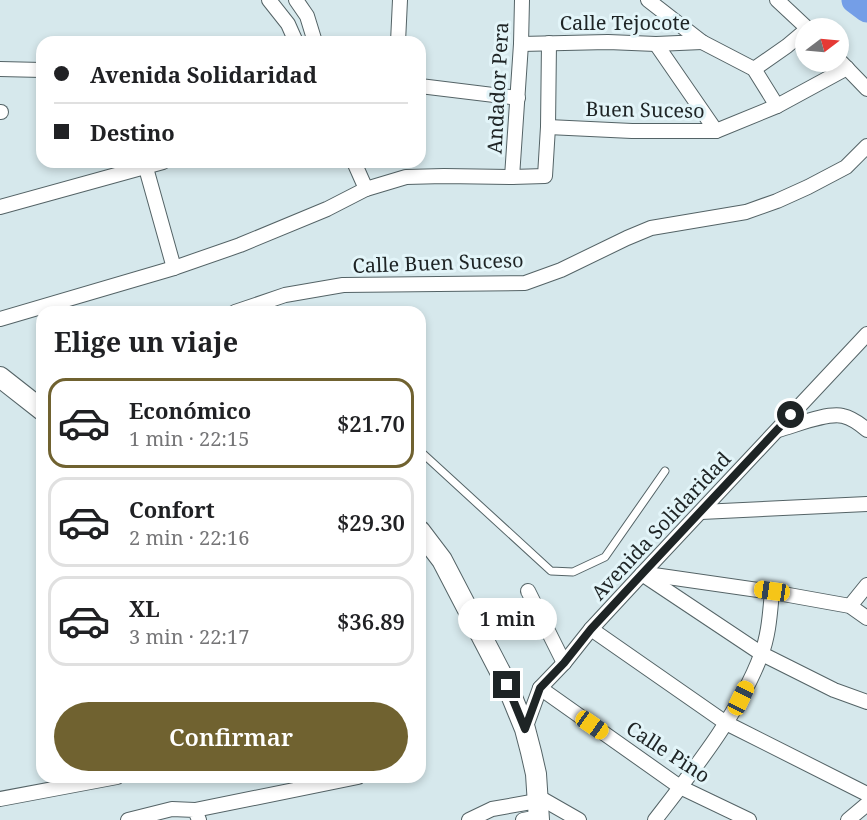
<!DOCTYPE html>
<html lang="es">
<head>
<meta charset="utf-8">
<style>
	body { margin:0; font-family:"Noto Serif",serif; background:#f2f2f2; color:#202124; height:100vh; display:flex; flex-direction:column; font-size:22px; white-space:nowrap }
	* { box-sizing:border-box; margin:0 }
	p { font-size:20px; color:#757577 }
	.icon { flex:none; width:33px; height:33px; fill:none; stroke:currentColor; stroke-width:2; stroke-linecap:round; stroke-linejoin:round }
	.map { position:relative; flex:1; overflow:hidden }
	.details { position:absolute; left:36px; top:306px; width:390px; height:477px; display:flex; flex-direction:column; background:#fff; border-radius:18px; box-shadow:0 3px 9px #0003 }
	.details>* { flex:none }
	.guide { position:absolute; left:36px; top:36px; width:390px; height:132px; border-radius:18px; box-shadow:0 3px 9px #0003; display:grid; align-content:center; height:132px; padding:0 18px; background:#fff }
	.needle { width:39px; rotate:74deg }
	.fabs { position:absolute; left:795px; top:18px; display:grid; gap:12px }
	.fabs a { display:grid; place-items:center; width:54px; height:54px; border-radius:50%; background:#fff; box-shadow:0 3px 9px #0003; font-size:30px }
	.end { position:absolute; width:27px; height:27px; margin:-14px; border:8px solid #1e2425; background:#fff; box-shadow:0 0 0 3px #fff }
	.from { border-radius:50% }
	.bubble { position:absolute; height:42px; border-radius:21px; background:#fff; box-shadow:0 3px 9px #0003; font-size:20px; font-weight:600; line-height:42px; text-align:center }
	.car { position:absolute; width:18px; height:36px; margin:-18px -9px; border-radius:8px; box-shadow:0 0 4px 2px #0007; background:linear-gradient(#f5c518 24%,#345 0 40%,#f5c518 0 76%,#345 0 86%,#f5c518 0) }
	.guide b { display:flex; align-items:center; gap:21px; height:57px; font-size:22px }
	.guide b+b { border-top:2px solid #e0e0e0 }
	.guide i { width:15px; height:15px; background:#202124 }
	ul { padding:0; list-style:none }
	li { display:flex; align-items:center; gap:18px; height:90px; margin:0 12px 9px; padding:0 6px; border:3px solid #e0e0e0; border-radius:18px }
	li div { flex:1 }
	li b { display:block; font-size:22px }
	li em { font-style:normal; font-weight:600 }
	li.current { border-color:#706230 }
	li>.icon { width:54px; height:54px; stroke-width:1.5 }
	h2 { padding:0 18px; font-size:27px; line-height:72px }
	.primary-button { display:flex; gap:12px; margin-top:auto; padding:12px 18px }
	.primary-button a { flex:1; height:69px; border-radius:36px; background:#706230; color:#fff; font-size:24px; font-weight:600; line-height:69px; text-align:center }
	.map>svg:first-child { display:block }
</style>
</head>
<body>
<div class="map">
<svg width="867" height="820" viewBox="0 0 867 820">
	<rect width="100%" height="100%" fill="#d6e8ec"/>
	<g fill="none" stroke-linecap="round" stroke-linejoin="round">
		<!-- river -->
		<path stroke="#749ee7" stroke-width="27" d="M855,0L867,9"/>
		<defs>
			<g id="service">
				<path d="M420,451L551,571L573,572L605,557L665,471"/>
				<path d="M41,647L42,649"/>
			</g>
			<g id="minor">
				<path d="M269,0L288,24L296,42"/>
				<path d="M296,0L307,16L315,42"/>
				<path d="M648,0L702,42L754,69L777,106"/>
				<path d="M777,0L807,28"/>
				<path d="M398,42L400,0"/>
				<path d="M521,44L608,42L656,44L702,42"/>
				<path d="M656,44L716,131"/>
				<path d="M838,59L867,89"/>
				<path d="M0,69L42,70"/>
				<path d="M754,69L787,46L806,30"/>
				<path d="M420,86L518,98"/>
				<path d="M0,112H1"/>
				<path d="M548,127L632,131H716L777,106L847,68"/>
				<path d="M354,162L366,189"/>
				<path d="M146,168L174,268"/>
				<path d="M512,177L521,44L522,0"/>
				<path d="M0,207L163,162"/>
				<path d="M235,312L285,295L343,285L525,283L561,270L627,238L651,228L746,212L777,201L808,187L846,167L867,146"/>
				<path d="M0,319L174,268L240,245L327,209L366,189L406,177L444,176L512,177L545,176L548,127L549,43"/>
				<path d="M778,430C794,426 827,412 843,416C852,418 860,424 867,430"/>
				<path d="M701,512L867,504"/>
				<path d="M642,574L762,654L834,690L867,702"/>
				<path d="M647,574L772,592L850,606L867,618"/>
				<path d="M528,591L564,663"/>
				<path d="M850,606L867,585"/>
				<path d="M591,629L726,723L867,794"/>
				<path d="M540,688L680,787L749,820"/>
				<path d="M525,729L540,688L564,663L591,629L642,574L867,334"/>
				<path d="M537,796L579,820"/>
				<path d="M0,799L117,777"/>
				<path d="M195,810L358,777"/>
				<path d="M128,820L172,809L195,810L199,820"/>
				<path d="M469,820L492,809L537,801"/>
				<path d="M523,820L539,817"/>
				<path d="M655,820C692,772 740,712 761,655C769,635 770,612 772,592"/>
				<path d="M848,820L867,804"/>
			</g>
			<g id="secondary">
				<path d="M0,377L42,410"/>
				<path d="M420,531L442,560L507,685L525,729L531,752L536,774L539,820"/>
			</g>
		</defs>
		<!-- service casing -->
		<use href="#service" stroke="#546366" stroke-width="9"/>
		<!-- minor casing -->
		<use href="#minor" stroke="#546366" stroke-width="16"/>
		<!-- secondary casing -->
		<use href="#secondary" stroke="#546366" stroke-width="22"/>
		<!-- service -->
		<use href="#service" stroke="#fff" stroke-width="7"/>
		<!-- minor -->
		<use href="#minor" stroke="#fff" stroke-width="14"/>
		<!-- secondary -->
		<use href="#secondary" stroke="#fff" stroke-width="20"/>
	</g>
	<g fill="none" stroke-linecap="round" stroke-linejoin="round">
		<!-- route -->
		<path stroke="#1e2425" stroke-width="8" d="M507,685L525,729L540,688L564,663L591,629L642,574L791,415"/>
	</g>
	<g text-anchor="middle" stroke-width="6" stroke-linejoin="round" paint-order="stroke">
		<!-- street labels -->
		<g font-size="20" fill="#1e2425" stroke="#e3f5f9">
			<text x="625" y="30">Calle Tejocote</text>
			<text transform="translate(498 88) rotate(-87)" y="7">Andador Pera</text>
			<text transform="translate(645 110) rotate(1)" y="7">Buen Suceso</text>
			<text transform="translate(438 263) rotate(-2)" y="7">Calle Buen Suceso</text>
			<text transform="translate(661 526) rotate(-47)" y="7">Avenida Solidaridad</text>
			<text transform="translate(668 752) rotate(33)" y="7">Calle Pino</text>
		</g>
	</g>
</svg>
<div class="fabs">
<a><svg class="needle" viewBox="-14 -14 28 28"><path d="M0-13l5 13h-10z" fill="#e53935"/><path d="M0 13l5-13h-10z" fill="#757577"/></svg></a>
</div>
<i class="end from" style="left:791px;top:415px"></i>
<i class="end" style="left:507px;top:685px"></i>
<div class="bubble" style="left:458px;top:598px;width:99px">1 min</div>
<i class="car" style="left:772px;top:591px;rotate:278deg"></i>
<i class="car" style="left:741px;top:698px;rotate:26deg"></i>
<i class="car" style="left:592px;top:725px;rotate:125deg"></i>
<div class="guide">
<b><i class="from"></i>Avenida Solidaridad</b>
<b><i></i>Destino</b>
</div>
<section class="details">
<h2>Elige un viaje</h2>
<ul>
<li class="current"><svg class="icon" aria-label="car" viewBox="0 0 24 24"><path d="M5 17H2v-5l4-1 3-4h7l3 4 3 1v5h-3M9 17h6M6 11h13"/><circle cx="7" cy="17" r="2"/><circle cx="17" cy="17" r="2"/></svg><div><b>Económico</b><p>1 min · 22:15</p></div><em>$21.70</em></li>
<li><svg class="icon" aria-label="car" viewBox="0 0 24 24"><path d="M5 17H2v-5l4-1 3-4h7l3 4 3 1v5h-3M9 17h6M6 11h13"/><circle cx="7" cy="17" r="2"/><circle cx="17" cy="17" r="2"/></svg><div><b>Confort</b><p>2 min · 22:16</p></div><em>$29.30</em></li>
<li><svg class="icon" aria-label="car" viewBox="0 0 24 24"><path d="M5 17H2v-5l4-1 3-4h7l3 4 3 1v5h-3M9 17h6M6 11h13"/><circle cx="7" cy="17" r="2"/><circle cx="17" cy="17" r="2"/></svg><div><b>XL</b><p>3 min · 22:17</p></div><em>$36.89</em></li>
</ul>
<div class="primary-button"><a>Confirmar</a></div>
</section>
</div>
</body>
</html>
